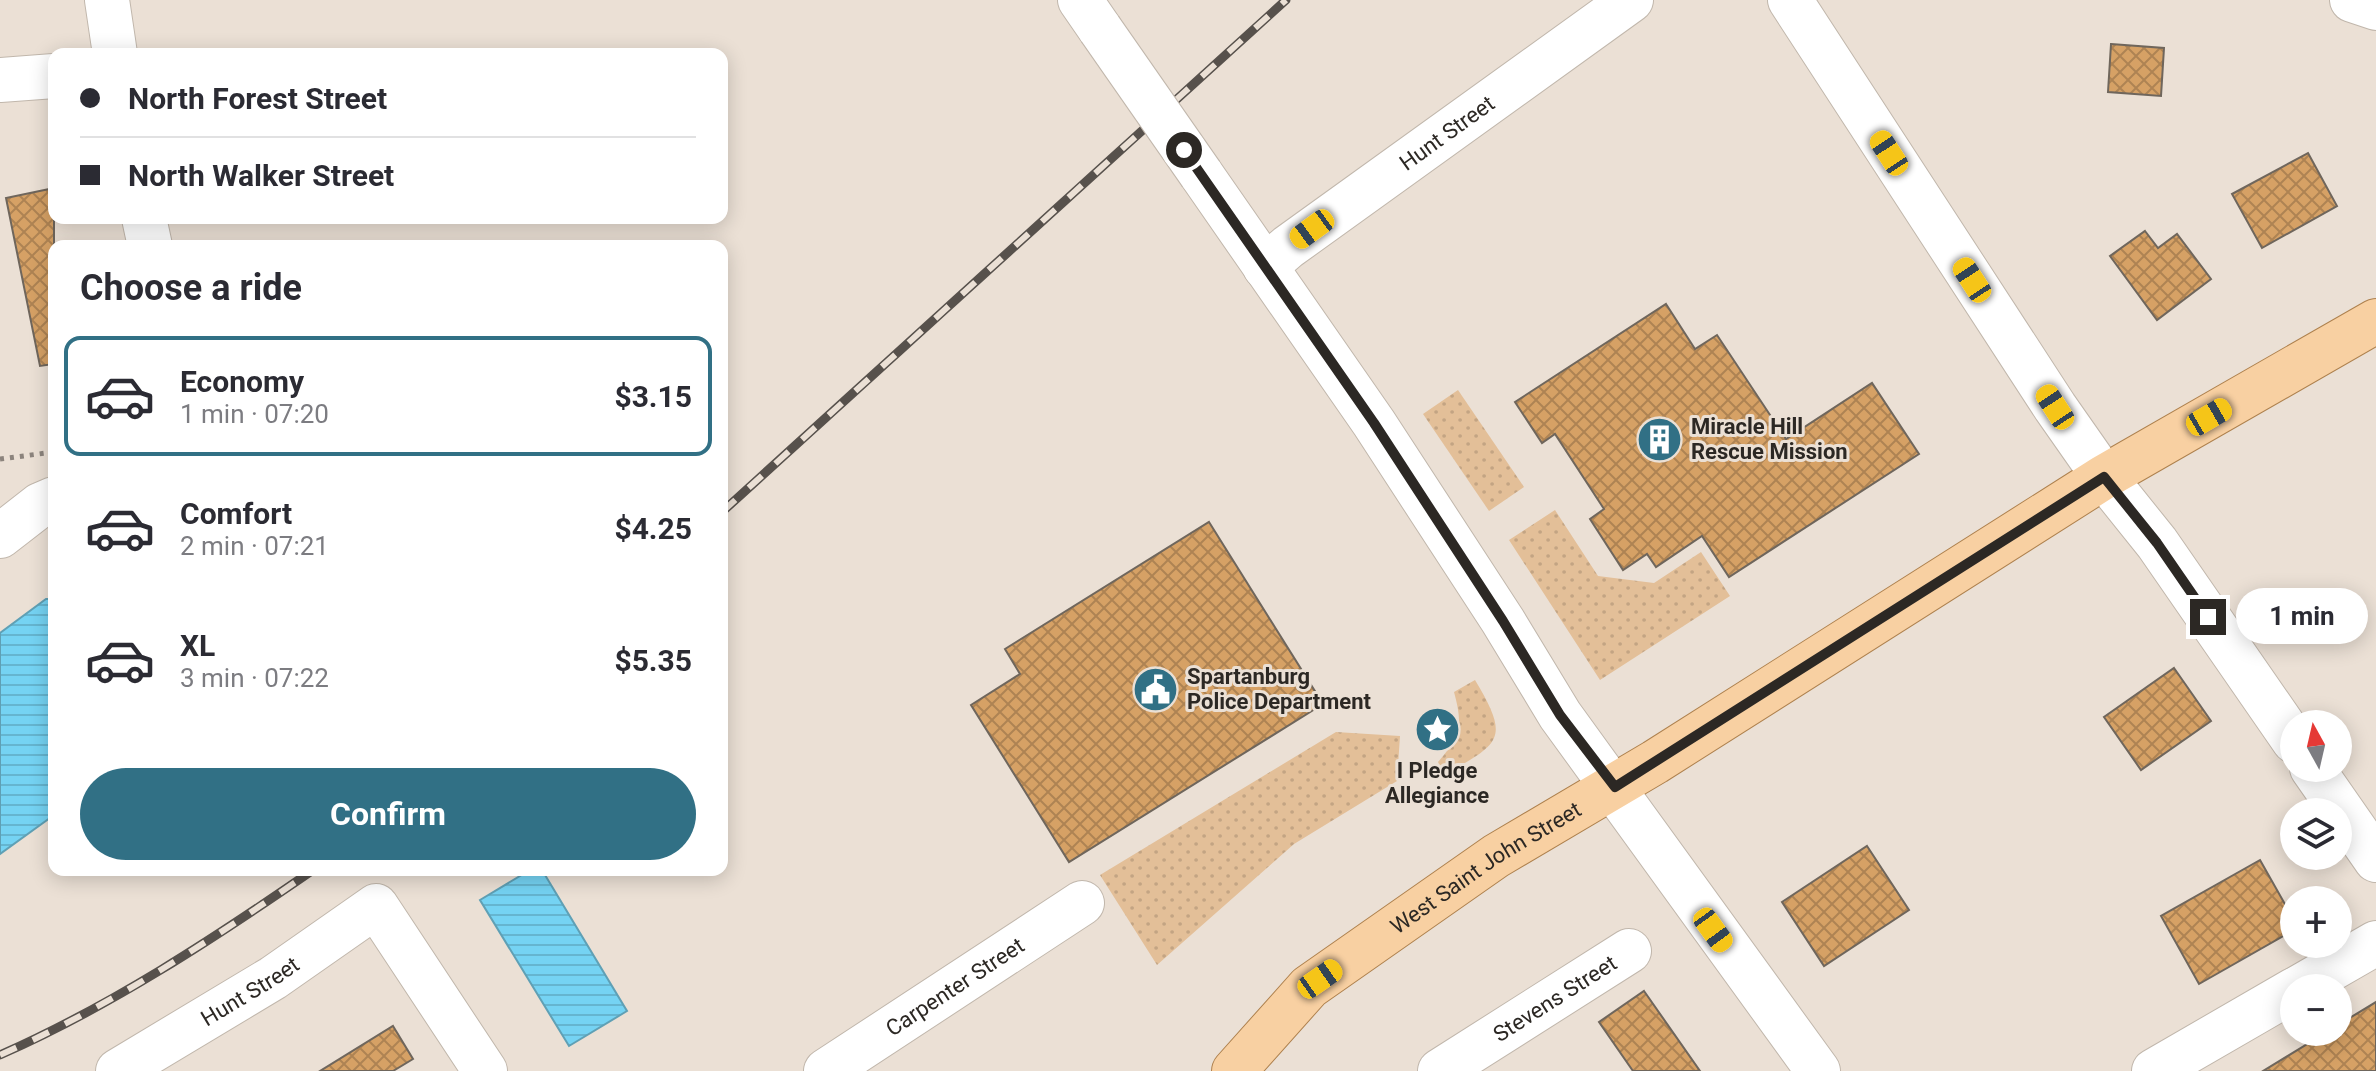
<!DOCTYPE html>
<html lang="en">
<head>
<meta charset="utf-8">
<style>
	body { margin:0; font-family:Roboto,sans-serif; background:#f7f7f7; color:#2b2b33; height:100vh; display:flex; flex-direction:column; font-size:30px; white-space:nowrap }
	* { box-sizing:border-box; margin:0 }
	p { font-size:26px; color:#7c7c81 }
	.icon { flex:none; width:44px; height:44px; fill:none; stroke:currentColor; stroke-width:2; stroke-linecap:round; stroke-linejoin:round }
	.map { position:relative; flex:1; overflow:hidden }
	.drawer { position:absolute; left:48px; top:240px; width:680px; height:636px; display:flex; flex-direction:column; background:#fff; border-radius:16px; box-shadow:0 4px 20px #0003 }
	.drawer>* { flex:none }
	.hud { position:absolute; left:48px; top:48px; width:680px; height:176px; border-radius:16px; box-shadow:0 4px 20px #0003; display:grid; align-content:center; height:176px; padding:0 32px; background:#fff }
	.needle { width:52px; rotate:352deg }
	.fabs { position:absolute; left:2280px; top:710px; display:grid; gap:16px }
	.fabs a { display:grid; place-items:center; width:72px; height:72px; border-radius:50%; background:#fff; box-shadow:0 4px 20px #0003; font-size:40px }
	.end { position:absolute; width:36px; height:36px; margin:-18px; border:10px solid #2c2824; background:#fff; box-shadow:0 0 0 4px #fff }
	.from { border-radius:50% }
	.bubble { position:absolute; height:56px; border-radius:28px; background:#fff; box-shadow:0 4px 20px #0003; font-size:26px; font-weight:700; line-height:56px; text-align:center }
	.car { position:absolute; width:24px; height:48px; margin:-24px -12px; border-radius:10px; box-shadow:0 0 6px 2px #0007; background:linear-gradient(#f5c518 24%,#345 0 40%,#f5c518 0 76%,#345 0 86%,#f5c518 0) }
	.hud b { display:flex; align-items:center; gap:28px; height:76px; font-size:30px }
	.hud b+b { border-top:2px solid #e1e1e2 }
	.hud i { width:20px; height:20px; background:#2b2b33 }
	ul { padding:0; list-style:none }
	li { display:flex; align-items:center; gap:24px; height:120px; margin:0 16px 12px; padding:0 16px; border:4px solid transparent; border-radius:16px }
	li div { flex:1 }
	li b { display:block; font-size:30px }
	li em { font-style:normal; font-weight:700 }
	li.active { border-color:#317085 }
	li>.icon { width:72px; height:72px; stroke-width:1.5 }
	h2 { padding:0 32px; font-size:36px; line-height:96px }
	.cta { display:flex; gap:16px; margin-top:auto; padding:16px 32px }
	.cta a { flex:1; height:92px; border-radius:48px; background:#317085; color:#fff; font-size:32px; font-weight:700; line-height:92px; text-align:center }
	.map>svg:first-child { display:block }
</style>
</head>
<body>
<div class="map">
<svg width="2376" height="1071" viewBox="0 0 2376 1071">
	<defs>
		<pattern id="grass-dots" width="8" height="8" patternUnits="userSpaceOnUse" patternTransform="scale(2)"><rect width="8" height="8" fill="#e3bf98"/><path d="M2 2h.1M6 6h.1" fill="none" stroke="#c3a483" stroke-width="1.8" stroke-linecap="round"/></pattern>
		<pattern id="water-rules" width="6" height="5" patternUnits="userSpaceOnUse" patternTransform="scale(2)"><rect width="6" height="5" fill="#75d3f3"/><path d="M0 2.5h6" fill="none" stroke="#65b5d0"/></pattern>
		<pattern id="building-cross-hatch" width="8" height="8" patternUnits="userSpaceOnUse" patternTransform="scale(2)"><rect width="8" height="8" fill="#d6a165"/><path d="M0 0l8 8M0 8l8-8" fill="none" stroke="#ae8353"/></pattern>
	</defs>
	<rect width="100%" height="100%" fill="#ebe0d5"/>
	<!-- grass -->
	<g fill="url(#grass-dots)">
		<path d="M1458,390L1524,487L1489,511L1423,414Z"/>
		<path d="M1555,510L1598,576L1654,583L1701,552L1730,596L1600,680L1509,540Z"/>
		<path d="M1475,680C1511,740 1500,743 1444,775L1438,762C1461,736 1463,725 1454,692Z"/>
		<path d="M1336,732L1400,736L1397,781L1294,844L1157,965L1100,875Z"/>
	</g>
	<!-- water -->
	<g fill="url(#water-rules)" stroke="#5fa0b5" stroke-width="2">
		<path d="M46,599H54V815L0,854V633Z"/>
		<path d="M530,870H542L627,1011L569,1046L480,900Z"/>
	</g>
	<!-- building -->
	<g fill="url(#building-cross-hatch)" stroke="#6f665c" stroke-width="2">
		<path d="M2111,44L2164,48L2161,96L2108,92Z"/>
		<path d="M2308,153L2337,206L2262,248L2232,194Z"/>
		<path d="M54,188V364L40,366L6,198Z"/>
		<path d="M2145,231L2158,248L2177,234L2211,279L2157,320L2110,256Z"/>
		<path d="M1666,304L1695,349L1717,335L1786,439L1872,383L1919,454L1729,577L1702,536L1656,567L1647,554L1623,570L1590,519L1604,509L1555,434L1542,443L1515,402Z"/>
		<path d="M1209,522L1323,704L1069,862L971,705L1020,674L1005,649Z"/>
		<path d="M2174,668L2211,721L2141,770L2104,717Z"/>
		<path d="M1867,846L1909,910L1824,966L1782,902Z"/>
		<path d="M2260,860L2294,920V930L2199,984L2161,916Z"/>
		<path d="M1644,991L1700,1071H1633L1599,1022Z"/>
		<path d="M2376,1002V1071H2263L2327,1032H2338V1025Z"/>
		<path d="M393,1026L413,1059L393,1071H320Z"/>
	</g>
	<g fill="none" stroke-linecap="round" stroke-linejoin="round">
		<defs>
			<g id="minor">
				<path d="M107,0L115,54"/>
				<path d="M1080,0L1100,29"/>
				<path d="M1790,0L2055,407L2104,477L2157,543L2294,741"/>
				<path d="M2352,0L2376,8"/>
				<path d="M0,80L54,76"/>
				<path d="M1201,174L1374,423L1503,621L1560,715L1818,1071"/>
				<path d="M144,218L150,246"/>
				<path id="s1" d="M1265,267L1288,247L1631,0"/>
				<path d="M0,536L40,505L54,499"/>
				<path d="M2312,768L2376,860"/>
				<path d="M2298,988L2376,943"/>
				<path id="s2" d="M118,1071L273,978L376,906L485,1071"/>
				<path id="s3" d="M826,1071L1082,903"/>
				<path id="s4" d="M1440,1071L1629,951"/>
				<path d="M2154,1071L2294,990"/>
			</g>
			<g id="major">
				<path id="s5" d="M1234,1071L1309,987L1496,856L1655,762L2104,477L2376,321"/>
			</g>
		</defs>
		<!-- minor casing -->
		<use href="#minor" stroke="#c1b7ac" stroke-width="46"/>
		<!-- major casing -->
		<use href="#major" stroke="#ae814e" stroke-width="46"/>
		<!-- path -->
		<path stroke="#8c847d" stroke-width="5" stroke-dasharray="4 6" stroke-linecap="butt" d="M0,459L54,452"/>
		<!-- minor -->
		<use href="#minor" stroke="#fff" stroke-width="44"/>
		<!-- major -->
		<use href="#major" stroke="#f8d0a2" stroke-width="44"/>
		<defs>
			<g id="rail">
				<path d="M722,512L1286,0"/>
				<path d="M0,1055C111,1006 213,939 313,870"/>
			</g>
		</defs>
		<!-- rail casing -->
		<use href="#rail" stroke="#57514c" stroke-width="9"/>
		<!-- rail -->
		<use href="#rail" stroke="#ebe0d5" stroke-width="6" stroke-dasharray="18" stroke-linecap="butt"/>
		<defs>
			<path id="minor-bridge" d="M1100,29L1201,174"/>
		</defs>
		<!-- minor-bridge casing -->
		<use href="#minor-bridge" stroke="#c1b7ac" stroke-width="46" stroke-linecap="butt"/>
		<!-- minor-bridge -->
		<use href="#minor-bridge" stroke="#fff" stroke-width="44"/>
	</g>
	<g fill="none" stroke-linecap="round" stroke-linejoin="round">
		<!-- route -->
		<path stroke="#2c2824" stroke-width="10" d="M1184,150L1374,423L1503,621L1560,715L1615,787L2104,477L2157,543L2208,617"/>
	</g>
	<!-- icons -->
	<defs>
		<symbol id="building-disc" viewBox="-11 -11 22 22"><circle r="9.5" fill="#317085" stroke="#ebe0d5"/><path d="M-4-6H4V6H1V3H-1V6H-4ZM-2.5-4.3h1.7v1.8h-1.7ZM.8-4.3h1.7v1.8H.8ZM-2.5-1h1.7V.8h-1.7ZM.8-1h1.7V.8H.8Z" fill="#fff"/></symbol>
		<symbol id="civic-disc" viewBox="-11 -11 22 22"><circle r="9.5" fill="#317085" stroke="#ebe0d5"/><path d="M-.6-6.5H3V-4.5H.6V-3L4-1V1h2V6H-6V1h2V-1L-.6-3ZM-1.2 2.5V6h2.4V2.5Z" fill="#fff"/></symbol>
		<symbol id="sight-disc" viewBox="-11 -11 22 22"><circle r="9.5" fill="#317085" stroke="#ebe0d5"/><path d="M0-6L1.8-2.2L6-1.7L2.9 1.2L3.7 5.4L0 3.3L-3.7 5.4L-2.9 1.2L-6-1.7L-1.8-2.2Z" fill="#fff"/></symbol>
	</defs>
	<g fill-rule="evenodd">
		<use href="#building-disc" x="1634" y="414" width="51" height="51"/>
		<use href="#civic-disc" x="1130" y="664" width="51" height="51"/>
		<use href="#sight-disc" x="1412" y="704" width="51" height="51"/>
	</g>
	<g text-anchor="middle" stroke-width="6" stroke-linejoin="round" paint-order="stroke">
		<!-- street labels -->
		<g font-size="22" fill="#2c2824" stroke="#ebe0d5">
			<text dy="8" stroke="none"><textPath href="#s1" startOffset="226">Hunt Street</textPath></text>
			<text dy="8" stroke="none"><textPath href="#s5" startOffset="326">West Saint John Street</textPath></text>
			<text dy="8" stroke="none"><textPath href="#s3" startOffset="154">Carpenter Street</textPath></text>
			<text dy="8" stroke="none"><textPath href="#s2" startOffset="154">Hunt Street</textPath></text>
			<text dy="8" stroke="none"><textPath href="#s4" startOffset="136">Stevens Street</textPath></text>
		</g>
		<!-- poi labels -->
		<g font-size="22" font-weight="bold" fill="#2c2824" stroke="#ebe0d5" text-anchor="start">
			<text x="1691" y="434">Miracle Hill<tspan x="1691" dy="25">Rescue Mission</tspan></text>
			<text x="1187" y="684">Spartanburg<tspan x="1187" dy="25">Police Department</tspan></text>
			<text x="1437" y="778" text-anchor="middle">I Pledge<tspan x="1437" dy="25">Allegiance</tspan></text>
		</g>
	</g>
</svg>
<div class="fabs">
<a><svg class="needle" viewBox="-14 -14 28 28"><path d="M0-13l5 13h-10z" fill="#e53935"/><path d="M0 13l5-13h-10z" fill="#7c7c81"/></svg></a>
<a><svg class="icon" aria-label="layers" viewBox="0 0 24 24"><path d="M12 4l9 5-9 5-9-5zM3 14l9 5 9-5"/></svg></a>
<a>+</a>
<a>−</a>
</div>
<i class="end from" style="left:1184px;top:150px"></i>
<i class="end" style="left:2208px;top:617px"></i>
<div class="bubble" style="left:2236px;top:588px;width:132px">1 min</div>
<i class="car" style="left:1889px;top:153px;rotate:327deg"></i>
<i class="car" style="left:1312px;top:229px;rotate:234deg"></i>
<i class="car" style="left:1972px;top:280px;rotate:327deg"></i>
<i class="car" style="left:2055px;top:407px;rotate:327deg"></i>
<i class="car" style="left:2209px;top:417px;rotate:60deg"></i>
<i class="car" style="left:1713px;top:930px;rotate:144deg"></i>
<i class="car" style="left:1320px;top:979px;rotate:55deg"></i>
<div class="hud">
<b><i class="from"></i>North Forest Street</b>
<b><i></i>North Walker Street</b>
</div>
<section class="drawer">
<h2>Choose a ride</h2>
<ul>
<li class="active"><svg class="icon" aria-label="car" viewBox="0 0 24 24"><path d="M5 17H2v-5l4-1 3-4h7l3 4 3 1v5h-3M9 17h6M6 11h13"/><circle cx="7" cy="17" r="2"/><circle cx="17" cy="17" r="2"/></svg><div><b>Economy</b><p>1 min · 07:20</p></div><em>$3.15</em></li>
<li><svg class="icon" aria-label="car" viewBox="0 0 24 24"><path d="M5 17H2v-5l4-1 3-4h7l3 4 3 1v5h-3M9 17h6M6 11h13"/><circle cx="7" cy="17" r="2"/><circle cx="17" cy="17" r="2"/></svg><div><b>Comfort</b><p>2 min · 07:21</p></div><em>$4.25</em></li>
<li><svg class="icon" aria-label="car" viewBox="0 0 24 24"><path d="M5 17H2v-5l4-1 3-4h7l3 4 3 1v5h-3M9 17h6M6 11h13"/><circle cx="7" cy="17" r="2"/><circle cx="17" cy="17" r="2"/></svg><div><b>XL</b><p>3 min · 07:22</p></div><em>$5.35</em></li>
</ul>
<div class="cta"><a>Confirm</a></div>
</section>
</div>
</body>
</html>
